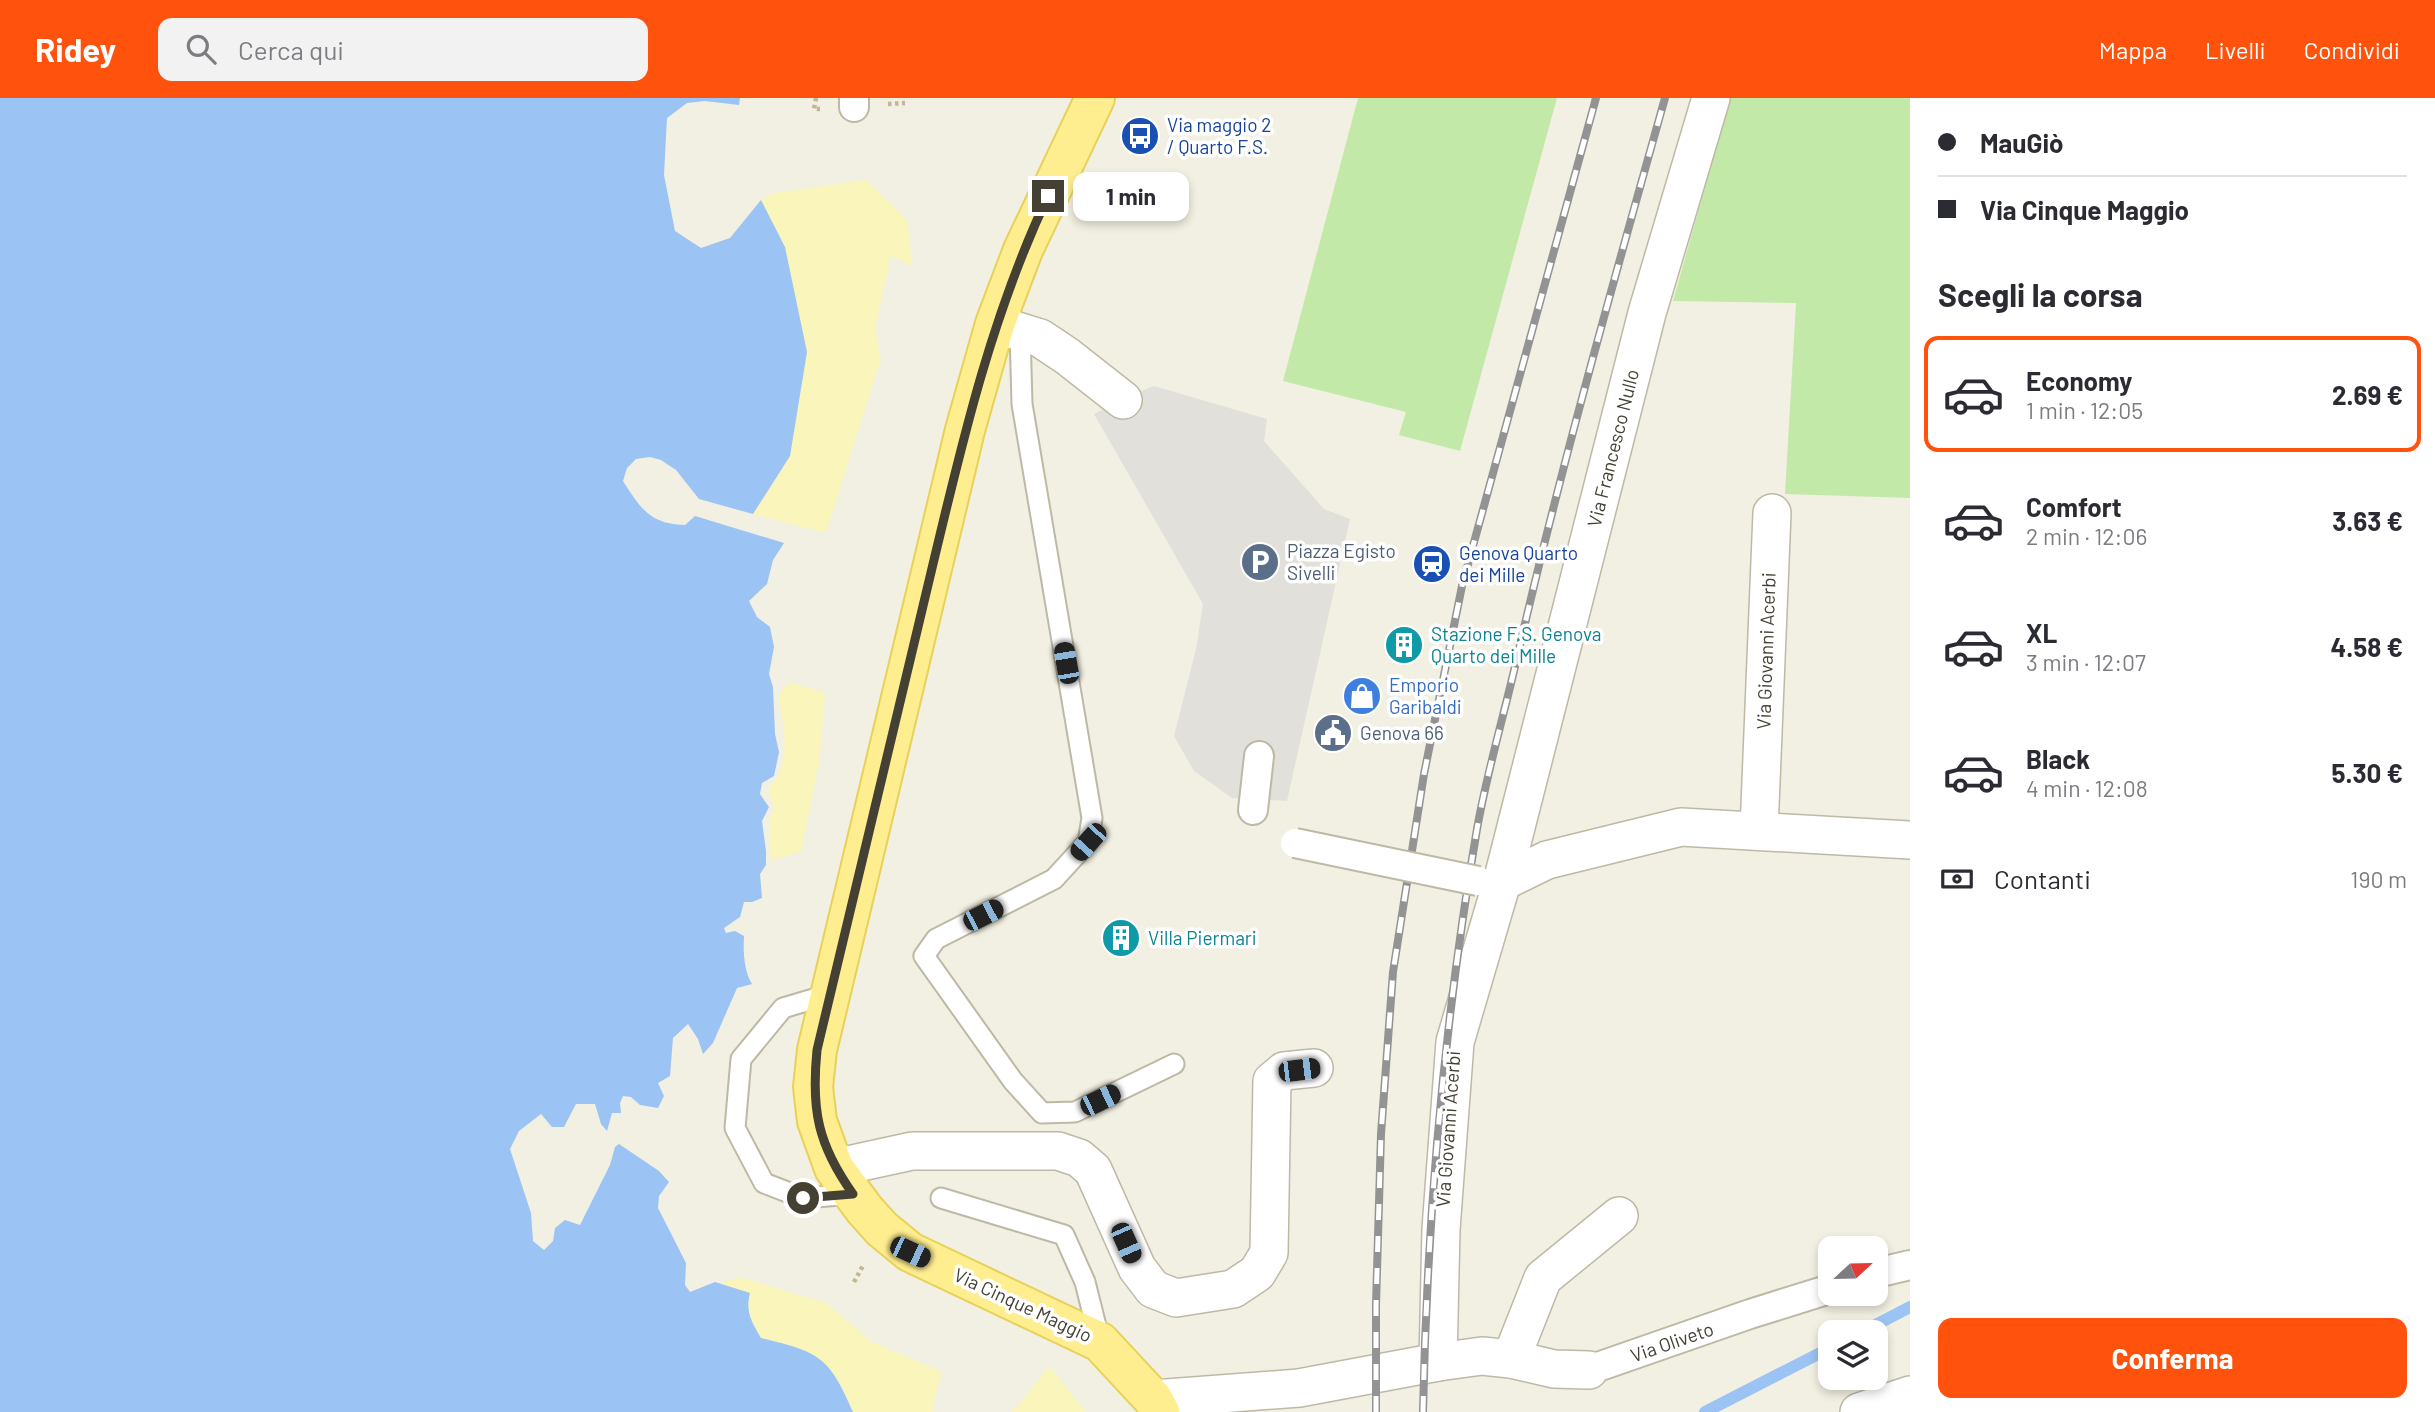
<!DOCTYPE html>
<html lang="it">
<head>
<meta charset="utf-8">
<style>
	body { margin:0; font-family:Barlow,sans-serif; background:#f2f2f3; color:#2b2b33; height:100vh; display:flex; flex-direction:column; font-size:26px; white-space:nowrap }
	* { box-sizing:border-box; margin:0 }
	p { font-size:23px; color:#7c7c81 }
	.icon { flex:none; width:38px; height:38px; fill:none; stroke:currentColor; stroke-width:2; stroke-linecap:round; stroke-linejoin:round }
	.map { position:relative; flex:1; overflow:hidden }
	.details { display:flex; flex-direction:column; background:#fff; width:525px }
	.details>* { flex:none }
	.guide { display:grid; align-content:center; height:154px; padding:0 28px; background:#fff }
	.needle { width:46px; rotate:68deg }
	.tools { position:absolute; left:1818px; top:1138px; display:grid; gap:14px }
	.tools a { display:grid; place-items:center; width:70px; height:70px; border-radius:14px; background:#fff; box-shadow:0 4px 10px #0003; font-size:35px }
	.end { position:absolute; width:32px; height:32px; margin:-16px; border:9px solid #444033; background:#fff; box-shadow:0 0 0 4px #fff }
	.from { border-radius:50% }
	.bubble { position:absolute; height:49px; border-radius:14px; background:#fff; box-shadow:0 4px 10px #0003; font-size:23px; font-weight:700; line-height:49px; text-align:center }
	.car { position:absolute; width:21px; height:42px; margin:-21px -10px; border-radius:9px; box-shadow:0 0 5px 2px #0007; background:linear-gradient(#222 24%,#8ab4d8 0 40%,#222 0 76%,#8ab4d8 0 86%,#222 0) }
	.guide b { display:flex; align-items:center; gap:24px; height:66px; font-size:26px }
	.guide b+b { border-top:2px solid #e1e1e2 }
	.guide i { width:18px; height:18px; background:#2b2b33 }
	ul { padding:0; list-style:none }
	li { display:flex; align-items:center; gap:21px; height:116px; margin:0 14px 10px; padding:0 14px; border:4px solid transparent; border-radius:14px }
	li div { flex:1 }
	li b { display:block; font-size:26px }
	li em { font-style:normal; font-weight:700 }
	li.current { border-color:#ff520d }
	li>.icon { width:63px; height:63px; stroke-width:1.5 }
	h2 { padding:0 28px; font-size:32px; line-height:84px }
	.pay { display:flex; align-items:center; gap:18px; height:77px; padding:0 28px; font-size:26px }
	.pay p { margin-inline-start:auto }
	.button { display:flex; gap:14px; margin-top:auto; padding:14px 28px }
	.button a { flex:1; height:80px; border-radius:14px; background:#ff520d; color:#fff; font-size:28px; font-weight:700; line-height:80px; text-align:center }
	header { display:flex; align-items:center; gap:42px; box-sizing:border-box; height:98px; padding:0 35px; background:#ff520d; color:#fff }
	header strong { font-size:33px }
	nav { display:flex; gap:38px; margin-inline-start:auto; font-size:24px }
	.search { width:490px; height:63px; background:#f2f2f3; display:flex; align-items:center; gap:18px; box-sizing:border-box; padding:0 24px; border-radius:14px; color:#7c7c81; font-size:26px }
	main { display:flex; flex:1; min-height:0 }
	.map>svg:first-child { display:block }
</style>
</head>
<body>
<header>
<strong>Ridey</strong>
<div class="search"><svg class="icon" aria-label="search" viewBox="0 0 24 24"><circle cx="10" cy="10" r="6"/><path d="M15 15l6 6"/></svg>Cerca qui</div>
<nav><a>Mappa</a><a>Livelli</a><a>Condividi</a></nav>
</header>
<main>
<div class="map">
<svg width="1910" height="1314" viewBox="0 0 1910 1314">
	<rect width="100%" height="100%" fill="#f2f0e2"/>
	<!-- green -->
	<g fill="#c3e9a9">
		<path d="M1358,0H1557L1460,353L1399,337L1406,314L1283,283Z"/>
		<path d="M1730,0H1910V400L1785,396L1796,205L1673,203Z"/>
	</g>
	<!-- sand -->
	<g fill="#f9f5bb">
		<path d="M866,82L908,123L912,168L891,158L875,230L881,260L826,435L753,416L790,358L785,149L761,102L773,95Z"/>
		<path d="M791,584L825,595L819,666L801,753L771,763L769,723L774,711L768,692C794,662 783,632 778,596Z"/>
		<path d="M739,1179L826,1205L872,1244L942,1274L932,1310L934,1314H853L841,1286L761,1240L749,1218L747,1208L722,1185Z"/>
		<path d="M1049,1268L1086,1314H1010L1018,1308Z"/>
	</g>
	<!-- parking -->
	<path fill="#e2e0db" d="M1154,288L1267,321L1264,343L1324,411L1350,421L1287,703L1232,700L1194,673L1174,638L1196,551L1203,506L1094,316L1129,298Z"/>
	<!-- water -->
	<path fill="#9bc3f3" d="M0,0H740L739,7L705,3L687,5L667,20L664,77L675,133L701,150L730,140L761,102L785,149L807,254L790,358L753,416L699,401L676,372L661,362L650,359L636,361L627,370L623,383C641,411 650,426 685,427L695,418L784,445L773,462L767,486L749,503L757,519L770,529L774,549L769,576L773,589L775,636L779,654L774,678L762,685L760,696L769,709L762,723L766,753V767L760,776L762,800L752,804H744L740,819L724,830L726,835L735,833L744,838C743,854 744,873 752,886L737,890L713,945L703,956L698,941L688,926L673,940L670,978L658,985L664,998L658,1010L640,1007L631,999L623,998L620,1005L621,1015H612L607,1033L601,1026L595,1006H576L564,1029H552L541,1016L519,1033L510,1051L531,1115L533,1143L544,1152L553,1143L555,1130L565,1122L580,1127L610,1067L615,1049L619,1046L659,1073L669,1084L659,1098L658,1110L686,1165L685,1187L690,1194L715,1184L750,1195C745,1214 752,1224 761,1240C819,1254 829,1258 853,1314H0Z"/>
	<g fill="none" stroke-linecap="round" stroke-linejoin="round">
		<!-- stream -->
		<g stroke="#9bc3f3" stroke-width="12">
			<path d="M1862,1234L1910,1209"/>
			<path d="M1705,1314L1830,1250"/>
		</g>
		<defs>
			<g id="service">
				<path d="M1020,234L1022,306L1092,720L1088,744L1054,781L936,841L924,858L1013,983L1042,1015L1075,1014L1174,966"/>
				<path d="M830,896L783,910L741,961L735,1030L764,1085L803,1100L853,1096"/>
				<path d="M941,1100L1064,1137L1085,1184L1100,1244"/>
			</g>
			<g id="pedestrian">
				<path d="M854,9V0"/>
				<path d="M1253,712L1259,658"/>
				<path d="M1876,1175L1910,1167"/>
				<path d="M1589,1272L1750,1216L1830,1191"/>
			</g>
			<g id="minor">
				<path d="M995,226L1040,240L1067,258L1123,302"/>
				<path d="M1759,732L1772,415"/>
				<path d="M1502,784L1647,215L1711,0"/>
				<path d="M834,1070L912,1053H1058L1079,1060L1093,1072L1137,1170L1153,1191L1176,1200L1233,1191L1257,1175L1269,1155L1272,983L1284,973L1314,970"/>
				<path d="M1511,1261L1543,1180L1619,1118"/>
				<path d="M1438,1264L1482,1258L1511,1261L1554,1271L1589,1272"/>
				<path d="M1153,1301L1299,1290L1438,1264L1441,1131L1455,944L1502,784L1547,762L1681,729L1910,742"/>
				<path d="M1859,1314L1910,1297"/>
			</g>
			<path id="primary" d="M1095,0L1023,152L995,226L965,332L817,952L813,989L817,1023L834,1070L864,1111L882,1131L910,1154L1100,1244L1153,1301L1160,1314"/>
		</defs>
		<!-- service casing -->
		<use href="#service" stroke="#beb9a5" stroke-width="23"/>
		<!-- pedestrian casing -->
		<use href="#pedestrian" stroke="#beb9a5" stroke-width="32"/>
		<!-- minor casing -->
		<use href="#minor" stroke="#beb9a5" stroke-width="40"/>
		<!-- primary casing -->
		<use href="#primary" stroke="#e8d15a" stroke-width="42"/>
		<!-- path -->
		<g stroke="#c0b795" stroke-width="4.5" stroke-dasharray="3.5 3.5" stroke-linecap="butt">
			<path d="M816,0L814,11H820"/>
			<path d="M888,6L905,5"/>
			<path d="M854,1184L864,1166"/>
		</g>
		<!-- service -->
		<use href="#service" stroke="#fff" stroke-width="19"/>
		<!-- pedestrian -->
		<use href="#pedestrian" stroke="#fff" stroke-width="28"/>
		<!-- minor -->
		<use href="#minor" stroke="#fff" stroke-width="37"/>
		<!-- primary -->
		<use href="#primary" stroke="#ffee8f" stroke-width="38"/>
		<defs>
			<g id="rail">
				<path d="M1376,1314V1207L1381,1036L1393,874L1424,676L1462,488L1596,0"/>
				<path d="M1423,1314C1427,1118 1444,924 1477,731C1487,674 1504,617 1517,560C1560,372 1613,186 1665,0"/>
			</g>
		</defs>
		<!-- rail casing -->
		<use href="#rail" stroke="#939393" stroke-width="8"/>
		<!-- rail -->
		<use href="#rail" stroke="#fff" stroke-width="5" stroke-dasharray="16" stroke-linecap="butt"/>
		<defs>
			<path id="pedestrian-bridge" d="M1295,745L1478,783"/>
		</defs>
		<!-- pedestrian-bridge casing -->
		<use href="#pedestrian-bridge" stroke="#beb9a5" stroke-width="32" stroke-linecap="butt"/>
		<!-- pedestrian-bridge -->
		<use href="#pedestrian-bridge" stroke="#fff" stroke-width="28"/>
	</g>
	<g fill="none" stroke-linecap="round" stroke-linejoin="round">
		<!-- route -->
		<path stroke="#444033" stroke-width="9" d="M803,1100L853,1096C818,1047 811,1012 817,952C852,804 888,656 923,508C957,367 986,229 1048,98"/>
	</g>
	<!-- icons -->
	<defs>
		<symbol id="bus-disc" viewBox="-11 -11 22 22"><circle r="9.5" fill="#1a4fb4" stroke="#fff"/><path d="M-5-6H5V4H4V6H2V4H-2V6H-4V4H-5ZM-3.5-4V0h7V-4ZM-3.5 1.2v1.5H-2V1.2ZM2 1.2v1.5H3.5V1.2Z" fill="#fff"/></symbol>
		<symbol id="parking-disc" viewBox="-11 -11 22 22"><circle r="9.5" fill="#5c6f8a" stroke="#fff"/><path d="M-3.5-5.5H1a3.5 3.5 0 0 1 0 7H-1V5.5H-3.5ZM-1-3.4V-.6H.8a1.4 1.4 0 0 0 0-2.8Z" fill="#fff"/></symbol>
		<symbol id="station-disc" viewBox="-11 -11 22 22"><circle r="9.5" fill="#1a4fb4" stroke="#fff"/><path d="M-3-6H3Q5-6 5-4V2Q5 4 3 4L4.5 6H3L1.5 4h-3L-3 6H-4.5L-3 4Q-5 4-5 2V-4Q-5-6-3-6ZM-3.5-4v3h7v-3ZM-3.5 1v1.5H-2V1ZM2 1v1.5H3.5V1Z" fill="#fff"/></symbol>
		<symbol id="building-disc" viewBox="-11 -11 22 22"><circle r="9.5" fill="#0f9aa8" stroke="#fff"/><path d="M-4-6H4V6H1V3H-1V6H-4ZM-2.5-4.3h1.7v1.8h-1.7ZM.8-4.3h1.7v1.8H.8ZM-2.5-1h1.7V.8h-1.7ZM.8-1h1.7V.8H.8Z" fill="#fff"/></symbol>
		<symbol id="shop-disc" viewBox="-11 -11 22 22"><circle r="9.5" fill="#3f7fe0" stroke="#fff"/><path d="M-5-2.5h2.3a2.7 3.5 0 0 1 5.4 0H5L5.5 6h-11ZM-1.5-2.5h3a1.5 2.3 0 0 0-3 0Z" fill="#fff"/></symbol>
		<symbol id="civic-disc" viewBox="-11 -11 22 22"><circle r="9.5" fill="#5c6f8a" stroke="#fff"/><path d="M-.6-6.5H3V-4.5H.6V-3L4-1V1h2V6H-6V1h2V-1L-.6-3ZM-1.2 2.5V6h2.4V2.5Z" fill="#fff"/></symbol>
	</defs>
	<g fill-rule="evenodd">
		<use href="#bus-disc" x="1118" y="16" width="44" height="44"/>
		<use href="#parking-disc" x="1238" y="442" width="44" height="44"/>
		<use href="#station-disc" x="1410" y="444" width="44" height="44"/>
		<use href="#building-disc" x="1382" y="525" width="44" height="44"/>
		<use href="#shop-disc" x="1340" y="576" width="44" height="44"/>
		<use href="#civic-disc" x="1311" y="613" width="44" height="44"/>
		<use href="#building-disc" x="1099" y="818" width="44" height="44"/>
	</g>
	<g text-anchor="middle" stroke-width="7" stroke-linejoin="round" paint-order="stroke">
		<!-- transit labels -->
		<g font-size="19" fill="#164399" stroke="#fff" text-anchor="start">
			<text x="1167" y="34">Via maggio 2<tspan x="1167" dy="22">/ Quarto F.S.</tspan></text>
			<text x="1459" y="462">Genova Quarto<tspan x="1459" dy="22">dei Mille</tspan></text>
		</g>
		<!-- street labels -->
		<g font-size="19" fill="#444033" stroke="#fff">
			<text transform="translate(1613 350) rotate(-76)" y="7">Via Francesco Nullo</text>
			<text transform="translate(1766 553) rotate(-88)" y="7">Via Giovanni Acerbi</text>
			<text transform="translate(1448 1031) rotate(-86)" y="7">Via Giovanni Acerbi</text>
			<text transform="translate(1023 1207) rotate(25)" y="7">Via Cinque Maggio</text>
			<text transform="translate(1672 1244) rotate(-19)" y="7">Via Oliveto</text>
		</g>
		<!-- service labels -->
		<g font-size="19" fill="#4e5e75" stroke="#fff" text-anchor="start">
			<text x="1287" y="460">Piazza Egisto<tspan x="1287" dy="22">Sivelli</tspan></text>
			<text x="1360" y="642">Genova 66</text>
		</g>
		<!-- culture labels -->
		<g font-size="19" fill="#0d838f" stroke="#fff" text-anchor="start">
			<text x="1431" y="543">Stazione F.S. Genova<tspan x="1431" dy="22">Quarto dei Mille</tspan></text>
			<text x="1148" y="847">Villa Piermari</text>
		</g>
		<!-- shop labels -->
		<g font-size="19" fill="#366cbe" stroke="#fff" text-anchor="start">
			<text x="1389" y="594">Emporio<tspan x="1389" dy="22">Garibaldi</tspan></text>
		</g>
	</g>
</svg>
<div class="tools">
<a><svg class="needle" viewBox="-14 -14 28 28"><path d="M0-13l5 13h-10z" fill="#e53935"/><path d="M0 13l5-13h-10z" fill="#7c7c81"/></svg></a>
<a><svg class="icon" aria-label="layers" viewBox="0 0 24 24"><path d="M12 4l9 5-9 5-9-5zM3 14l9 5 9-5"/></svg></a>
</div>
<i class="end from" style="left:803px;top:1100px"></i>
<i class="end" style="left:1048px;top:98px"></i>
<div class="bubble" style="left:1073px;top:74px;width:116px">1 min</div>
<i class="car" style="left:1066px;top:565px;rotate:350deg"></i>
<i class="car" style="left:1088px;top:744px;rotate:222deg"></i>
<i class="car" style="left:983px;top:817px;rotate:63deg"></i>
<i class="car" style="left:1299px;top:972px;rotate:83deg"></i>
<i class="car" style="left:1100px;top:1002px;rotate:64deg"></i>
<i class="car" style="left:1126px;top:1145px;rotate:156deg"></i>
<i class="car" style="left:910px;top:1154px;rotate:115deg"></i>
</div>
<section class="details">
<div class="guide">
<b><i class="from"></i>MauGiò</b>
<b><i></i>Via Cinque Maggio</b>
</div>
<h2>Scegli la corsa</h2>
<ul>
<li class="current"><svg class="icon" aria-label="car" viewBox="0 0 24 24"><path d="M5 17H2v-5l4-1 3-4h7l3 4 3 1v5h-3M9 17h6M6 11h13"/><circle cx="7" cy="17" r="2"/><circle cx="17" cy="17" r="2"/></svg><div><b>Economy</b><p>1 min · 12:05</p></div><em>2.69 €</em></li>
<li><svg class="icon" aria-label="car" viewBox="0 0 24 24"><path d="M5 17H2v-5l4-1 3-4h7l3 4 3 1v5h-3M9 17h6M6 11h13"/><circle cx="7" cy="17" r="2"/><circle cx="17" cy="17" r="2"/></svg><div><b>Comfort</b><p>2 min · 12:06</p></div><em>3.63 €</em></li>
<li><svg class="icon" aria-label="car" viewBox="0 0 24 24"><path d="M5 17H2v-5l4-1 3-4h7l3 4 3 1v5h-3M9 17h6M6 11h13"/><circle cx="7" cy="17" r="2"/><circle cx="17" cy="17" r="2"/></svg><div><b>XL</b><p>3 min · 12:07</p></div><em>4.58 €</em></li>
<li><svg class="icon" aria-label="car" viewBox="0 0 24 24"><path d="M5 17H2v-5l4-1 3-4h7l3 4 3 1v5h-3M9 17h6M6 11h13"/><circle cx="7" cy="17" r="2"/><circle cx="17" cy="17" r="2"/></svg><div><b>Black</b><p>4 min · 12:08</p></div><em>5.30 €</em></li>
</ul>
<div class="pay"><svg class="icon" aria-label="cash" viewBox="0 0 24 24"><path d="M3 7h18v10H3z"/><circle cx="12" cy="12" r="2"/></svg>Contanti<p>190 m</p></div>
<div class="button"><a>Conferma</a></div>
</section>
</main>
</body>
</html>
